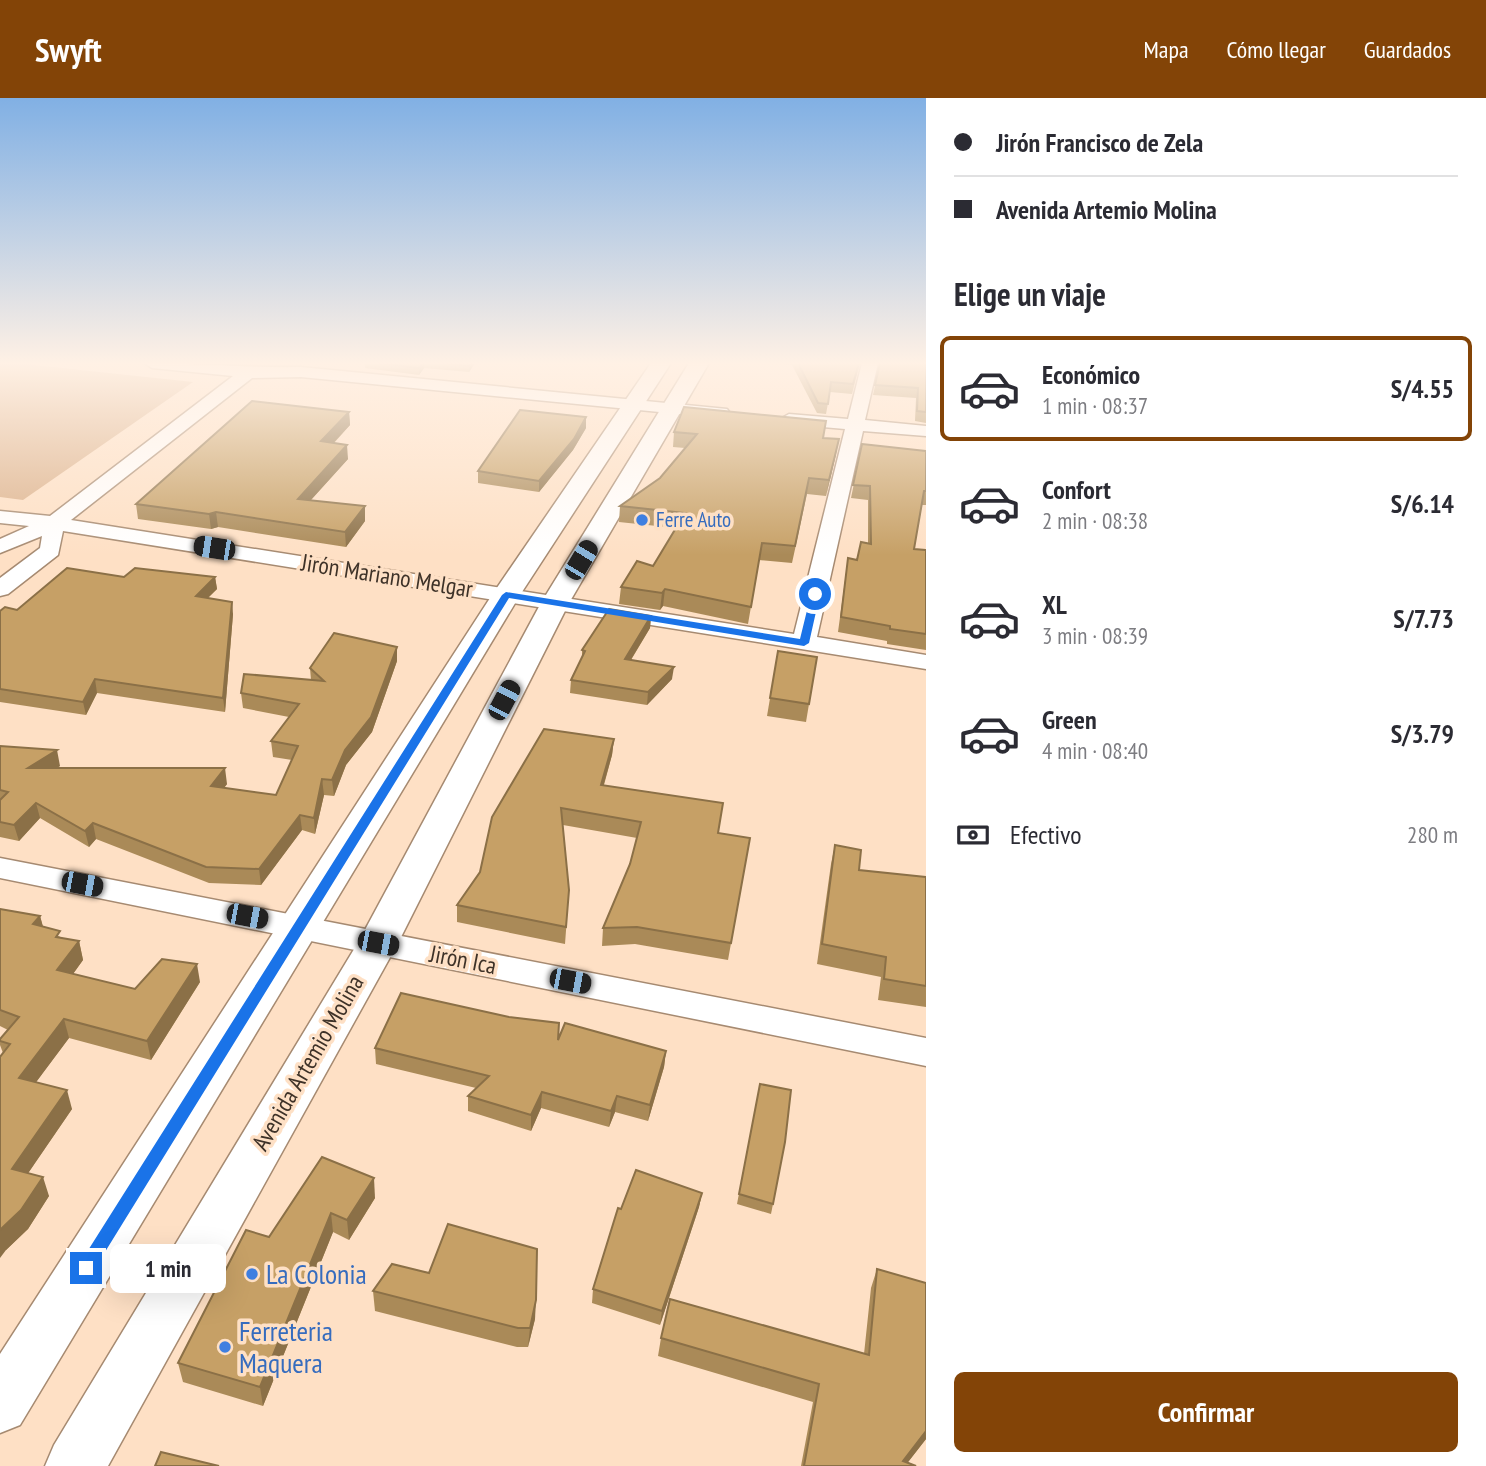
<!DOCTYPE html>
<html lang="es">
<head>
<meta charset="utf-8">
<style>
	body { margin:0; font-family:"PT Sans Narrow",sans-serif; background:#f2f2f3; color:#2b2b33; height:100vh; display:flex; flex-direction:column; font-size:26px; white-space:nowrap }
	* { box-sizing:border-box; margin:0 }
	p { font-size:23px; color:#7c7c81 }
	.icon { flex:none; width:38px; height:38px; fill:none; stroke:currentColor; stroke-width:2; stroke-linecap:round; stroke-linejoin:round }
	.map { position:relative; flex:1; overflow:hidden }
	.details { display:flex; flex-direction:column; background:#fff; width:560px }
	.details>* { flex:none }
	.banner { display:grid; align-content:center; height:154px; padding:0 28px; background:#fff }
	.end { position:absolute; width:32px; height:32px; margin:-16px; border:9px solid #1a73e8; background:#fff; box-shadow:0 0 0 4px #fff }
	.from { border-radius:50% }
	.bubble { position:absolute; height:49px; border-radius:10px; background:#fff; box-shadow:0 7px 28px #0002; font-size:23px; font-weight:800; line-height:49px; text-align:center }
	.car { position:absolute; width:21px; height:42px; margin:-21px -10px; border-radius:9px; box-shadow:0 0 5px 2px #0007; background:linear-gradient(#222 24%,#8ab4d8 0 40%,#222 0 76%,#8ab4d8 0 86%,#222 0) }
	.banner b { display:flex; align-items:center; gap:24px; height:66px; font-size:26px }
	.banner b+b { border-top:2px solid #e1e1e2 }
	.banner i { width:18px; height:18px; background:#2b2b33 }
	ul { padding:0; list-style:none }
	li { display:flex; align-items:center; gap:21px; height:105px; margin:0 14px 10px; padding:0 14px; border:4px solid transparent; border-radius:10px }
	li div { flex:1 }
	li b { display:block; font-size:26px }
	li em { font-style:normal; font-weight:800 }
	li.selected { border-color:#834407 }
	li>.icon { width:63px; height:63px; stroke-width:1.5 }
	h2 { padding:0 28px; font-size:32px; line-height:84px }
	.pay { display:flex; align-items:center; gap:18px; height:77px; padding:0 28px; font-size:26px }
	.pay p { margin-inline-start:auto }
	.primary-button { display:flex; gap:14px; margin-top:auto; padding:14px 28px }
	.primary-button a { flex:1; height:80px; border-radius:10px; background:#834407; color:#fff; font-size:28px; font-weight:800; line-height:80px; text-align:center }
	header { display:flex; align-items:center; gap:42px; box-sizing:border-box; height:98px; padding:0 35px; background:#834407; color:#fff }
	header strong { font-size:33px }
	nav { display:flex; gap:38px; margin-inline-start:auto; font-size:24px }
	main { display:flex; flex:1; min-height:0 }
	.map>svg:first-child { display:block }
</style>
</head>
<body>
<header>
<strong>Swyft</strong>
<nav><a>Mapa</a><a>Cómo llegar</a><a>Guardados</a></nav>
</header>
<main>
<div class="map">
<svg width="926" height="1368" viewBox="0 0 926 1368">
	<rect width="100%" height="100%" fill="#fee0c5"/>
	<!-- green -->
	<path fill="#dbb18b" d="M0,265H15L193,284L23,402L0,399Z"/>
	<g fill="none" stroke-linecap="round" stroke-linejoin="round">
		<defs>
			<g id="minor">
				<path d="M144,265C197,265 249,270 301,269L727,311L730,315L721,320L301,279L252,280L71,422L794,536L845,331L789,326L780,321L789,316L848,321L862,265H878L865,322L926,328V338L863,333L817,539L926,557V571L63,433L58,457L8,496L0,498V480L40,450L42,438L0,455V441L29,428L0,425V413L50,418L233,278L152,270Z"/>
				<path d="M0,760L926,940V968L0,780Z"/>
			</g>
			<g id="tertiary">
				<path d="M651,265H671L520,497L20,1327L0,1335V1256L492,497Z"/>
				<path d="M689,265H709L569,505L398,845L108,1368H45L54,1347L359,843L541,505Z"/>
			</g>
		</defs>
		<!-- minor casing -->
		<use href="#minor" stroke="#a68a71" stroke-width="3"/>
		<!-- tertiary casing -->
		<use href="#tertiary" stroke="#a68a71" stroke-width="3"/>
		<!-- minor -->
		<use href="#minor" fill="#fff" fill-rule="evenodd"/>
		<!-- tertiary -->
		<use href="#tertiary" fill="#fff" fill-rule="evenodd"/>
	</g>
	<!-- wall -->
	<g fill="#aa8a58">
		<path d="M365,265H475L469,274L424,270L419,277L365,270Z"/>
		<path d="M776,265H860L852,296L830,294L826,316L817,315L792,267Z"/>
		<path d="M880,265H926V325L915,323L916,300L873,297Z"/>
		<path d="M349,314L350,327L334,345L348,361L311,402L365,423L346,449L218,429L211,431L138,421L136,406Z"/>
		<path d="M586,330L573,352L539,394L478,385V373Z"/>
		<path d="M674,334L823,340L836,356L826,398L807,396L792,465L759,462L748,526L663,508L660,512L619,506L621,489L653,468L676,430L619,424L620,408L660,380L685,350L673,349Z"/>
		<path d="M862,346L926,353V407H922L914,451L926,452V552L887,546V543L838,534L848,460L857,462L868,445V402L851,400Z"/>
		<path d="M124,479H215L217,491L208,500L233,516L225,614L97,595L86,617L0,604V513L17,512Z"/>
		<path d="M651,518L650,530L631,562L672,581L647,607L570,595L571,582L582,559V552Z"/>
		<path d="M778,553L809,606L806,624L767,618Z"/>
		<path d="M397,563L372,634L346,667L334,698L324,697L315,736L302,732L261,787L209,785L96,741L89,749L40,720L19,743L0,739V648L60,668L56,670L227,686L224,690L276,697L292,662L273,659L271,643L289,619L243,610L241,595L311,582L310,570Z"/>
		<path d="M614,641L612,657L604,687L719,735L750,740L728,862L635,846L602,848L603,830L630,766L637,740L563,727L569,792L565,846L457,824V807Z"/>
		<path d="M835,747L859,772L926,779V909L878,902L881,879L817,866L831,766Z"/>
		<path d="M0,811L40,818L43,829L62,840L79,843L83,862L73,876L135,891L200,884L151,962L69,940L36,984L72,1011L28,1075L49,1098L28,1131L6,1152L3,955L0,947V941L8,932L0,928Z"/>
		<path d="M375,950L666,953L664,969L648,1023L615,1014L609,1029L541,1010L531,1033L468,1013V998L476,990L376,966Z"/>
		<path d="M760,986L773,1106L771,1116L737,1106Z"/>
		<path d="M322,1059L375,1100L349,1142L333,1134L263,1308L183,1284L178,1265L269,1139Z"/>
		<path d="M702,1095L699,1109L660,1227L592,1205L593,1191L621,1111Z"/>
		<path d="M877,1171L926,1341L908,1364L916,1368H801L813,1304L658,1258L661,1240L864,1256L871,1190Z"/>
		<path d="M373,1193L535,1221L528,1249H517L375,1213Z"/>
	</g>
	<!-- shaded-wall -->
	<g fill="#8b7047">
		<path d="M423,265H424V270L419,277V270Z"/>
		<path d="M471,265H475L469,274V268Z"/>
		<path d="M349,314L350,327L322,357L321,343Z"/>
		<path d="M586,319V330L573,352L539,394V383Z"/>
		<path d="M839,341L836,356L826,398L829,382Z"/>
		<path d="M347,347L348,361L299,415L298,401Z"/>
		<path d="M365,408V423L346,449L345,434Z"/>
		<path d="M216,414L218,429L211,431L209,416Z"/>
		<path d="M215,479L217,491L197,510L196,498Z"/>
		<path d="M665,491L663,508L660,512L662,495Z"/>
		<path d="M232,504L233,516L225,614L223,600Z"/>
		<path d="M651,518L650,530L624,573L625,561Z"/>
		<path d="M397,549V563L372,634L346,667L334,698L332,682L345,652Z"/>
		<path d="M674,569L672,581L647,607L648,594Z"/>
		<path d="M95,581L97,595L86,617L83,604Z"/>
		<path d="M614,641L612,657L599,703L601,687Z"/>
		<path d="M57,652L60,668L32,686L28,670Z"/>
		<path d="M225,670L227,686L213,704L211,688Z"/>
		<path d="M322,681L324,697L315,736L314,720Z"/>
		<path d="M36,705L40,720L19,743L14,727Z"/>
		<path d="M300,717L302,732L261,787L259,771Z"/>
		<path d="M93,725L96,741L89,749L85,733Z"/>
		<path d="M40,818L45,836L33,826Z"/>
		<path d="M79,843L83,862L62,891L57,872Z"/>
		<path d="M197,866L200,884L151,962L147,943Z"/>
		<path d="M64,921L69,940L25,999L19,980Z"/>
		<path d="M666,953L664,969L648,1023L650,1007Z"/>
		<path d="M67,992L72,1011L18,1090L12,1071Z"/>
		<path d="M542,994L541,1010L531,1033V1017Z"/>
		<path d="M617,998L615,1014L609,1029L611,1013Z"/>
		<path d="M43,1079L49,1098L28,1131L6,1152L0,1160V1132Z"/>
		<path d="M374,1080L375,1100L349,1142L347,1122Z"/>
		<path d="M702,1095L699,1109L660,1227L662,1213Z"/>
		<path d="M331,1115L333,1134L263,1308L260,1289Z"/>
		<path d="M536,1202L535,1221L528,1249L530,1230Z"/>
		<path d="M926,1333V1341L905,1368L903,1363Z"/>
	</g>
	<!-- building -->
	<g fill="#c6a066" stroke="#8b7047" stroke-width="2">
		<path d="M379,265H423L419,270Z"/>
		<path d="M443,265H471L469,268Z"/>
		<path d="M798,265H859L853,286L831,284L828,306L818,305Z"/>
		<path d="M880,265H926V314L917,313L918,290L875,287Z"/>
		<path d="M252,303L349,314L321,343L347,347L298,401L365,408L345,434L216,414L209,416L136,406Z"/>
		<path d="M684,309L826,323L823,340L839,341L829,382L809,380L795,448L762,445L751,509L665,491L662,495L621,489L637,463L653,468L685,415L620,408L660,380L697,336L674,334Z"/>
		<path d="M520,312L586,319L574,341L539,383L478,373Z"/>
		<path d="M862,346L926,353V393H924L914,451L926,452V536L890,531V528L841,519L848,460L857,462L861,444L871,446L870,388L853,387Z"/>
		<path d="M67,470L124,479L135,470L215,479L196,498L232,504L223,600L95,581L83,604L0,591V513L5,509L17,512Z"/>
		<path d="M609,511L651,518L625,561L674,569L648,594L571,582L585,553L582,552Z"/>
		<path d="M334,535L397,549L371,619L345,652L332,682L322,681L314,720L300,717L259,771L206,769L93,725L85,733L36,705L14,727L0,724V702L8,694L0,692V648L57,652L28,670H225L211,688L276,697L298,648L271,643L299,606L241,595L244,576L324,583L310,570Z"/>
		<path d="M778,553L817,559L809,606L770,600Z"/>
		<path d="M544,631L614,641L601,687L723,705L718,735L750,740L731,845L637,829L603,830L630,766L641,724L561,710L569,792L566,829L457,807L480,774L492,719Z"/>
		<path d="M835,747L861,752L859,772L926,779V888L884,881L886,859L822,846Z"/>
		<path d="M0,811L40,818L33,826L60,833L56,839L79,843L57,872L135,891L162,861L197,866L147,943L64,921L19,980L67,992L12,1071L43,1079L21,1112L0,1132V959L10,946L0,943V941L19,919L0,912Z"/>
		<path d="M401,895L509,919L559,925L558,942L565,925L666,953L650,1007L617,998L611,1013L542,994L531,1017L468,998L489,978L375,950Z"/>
		<path d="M760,986L791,992L785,1044L773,1106L739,1096Z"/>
		<path d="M322,1059L374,1080L347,1122L331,1115L260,1289L178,1265L246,1132L269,1139Z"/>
		<path d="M636,1072L702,1095L662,1213L593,1191L618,1110L621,1111Z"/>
		<path d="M448,1126L537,1151L536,1202L530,1230H518L373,1193L392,1166L429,1175Z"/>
		<path d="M877,1171L926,1185V1333L903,1363L916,1368H804L819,1286L661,1240L670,1201L869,1257Z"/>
		<path d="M161,1354L219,1368H155Z"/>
	</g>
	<!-- sky -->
	<linearGradient id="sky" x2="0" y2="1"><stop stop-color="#81b0e4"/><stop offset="0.58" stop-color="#fff1e5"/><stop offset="1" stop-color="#fff1e5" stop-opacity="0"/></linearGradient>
	<rect width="926" height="457" fill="url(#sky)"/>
	<!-- route -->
	<path fill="#1a73e8" d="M506,494L800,541L811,496L815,494L820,496L809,545L804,548L509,500L92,1175L86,1178L80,1175L78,1170L80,1165L502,497Z"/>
	<!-- markers -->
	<g fill="#3f7fe0" stroke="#fee0c5" stroke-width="2.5">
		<circle cx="642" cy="422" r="7"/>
		<circle cx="252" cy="1176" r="7"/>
		<circle cx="225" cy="1249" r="7"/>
	</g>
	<g text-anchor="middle" stroke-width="7" stroke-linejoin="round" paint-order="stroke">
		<!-- far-shop labels -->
		<g font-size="21" fill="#366cbe" stroke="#fee0c5" text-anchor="start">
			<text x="656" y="429">Ferre Auto</text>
		</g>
		<!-- street labels -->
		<g font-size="24" fill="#3e3228" stroke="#fee0c5">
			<text transform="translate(387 478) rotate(9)" y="8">Jirón Mariano Melgar</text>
			<text transform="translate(463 862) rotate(11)" y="8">Jirón Ica</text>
			<text transform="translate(308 965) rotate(-60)" y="8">Avenida Artemio Molina</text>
		</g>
		<!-- near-shop labels -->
		<g font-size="28" fill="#366cbe" stroke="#fee0c5" text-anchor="start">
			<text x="266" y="1186">La Colonia</text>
			<text x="239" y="1243">Ferreteria<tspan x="239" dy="32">Maquera</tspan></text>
		</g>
	</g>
</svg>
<i class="end from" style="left:815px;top:496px"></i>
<i class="end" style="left:86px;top:1170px"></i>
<div class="bubble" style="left:110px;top:1146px;width:116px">1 min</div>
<i class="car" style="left:214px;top:450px;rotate:279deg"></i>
<i class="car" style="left:581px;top:462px;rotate:31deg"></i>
<i class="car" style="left:504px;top:602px;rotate:28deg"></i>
<i class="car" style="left:82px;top:786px;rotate:101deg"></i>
<i class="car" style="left:247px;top:818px;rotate:101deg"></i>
<i class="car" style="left:378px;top:845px;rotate:101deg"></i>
<i class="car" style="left:570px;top:883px;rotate:101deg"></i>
</div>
<section class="details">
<div class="banner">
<b><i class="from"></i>Jirón Francisco de Zela</b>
<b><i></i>Avenida Artemio Molina</b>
</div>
<h2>Elige un viaje</h2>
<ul>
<li class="selected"><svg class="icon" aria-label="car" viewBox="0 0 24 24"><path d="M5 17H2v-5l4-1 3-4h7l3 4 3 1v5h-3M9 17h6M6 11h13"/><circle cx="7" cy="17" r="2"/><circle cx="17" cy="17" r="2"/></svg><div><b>Económico</b><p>1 min · 08:37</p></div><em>S/4.55</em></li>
<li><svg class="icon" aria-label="car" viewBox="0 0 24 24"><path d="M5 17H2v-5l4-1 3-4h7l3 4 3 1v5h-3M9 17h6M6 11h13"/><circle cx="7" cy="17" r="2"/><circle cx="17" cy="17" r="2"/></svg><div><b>Confort</b><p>2 min · 08:38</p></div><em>S/6.14</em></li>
<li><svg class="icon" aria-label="car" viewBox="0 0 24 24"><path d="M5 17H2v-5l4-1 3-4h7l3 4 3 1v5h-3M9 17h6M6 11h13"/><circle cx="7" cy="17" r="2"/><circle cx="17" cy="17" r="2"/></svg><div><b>XL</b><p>3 min · 08:39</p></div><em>S/7.73</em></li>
<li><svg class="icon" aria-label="car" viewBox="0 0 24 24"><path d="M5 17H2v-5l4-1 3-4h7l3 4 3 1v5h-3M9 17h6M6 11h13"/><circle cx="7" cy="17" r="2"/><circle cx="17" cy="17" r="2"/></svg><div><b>Green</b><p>4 min · 08:40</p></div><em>S/3.79</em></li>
</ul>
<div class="pay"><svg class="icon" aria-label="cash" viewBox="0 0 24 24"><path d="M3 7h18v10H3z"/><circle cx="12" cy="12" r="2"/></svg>Efectivo<p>280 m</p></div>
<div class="primary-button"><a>Confirmar</a></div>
</section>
</main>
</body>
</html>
